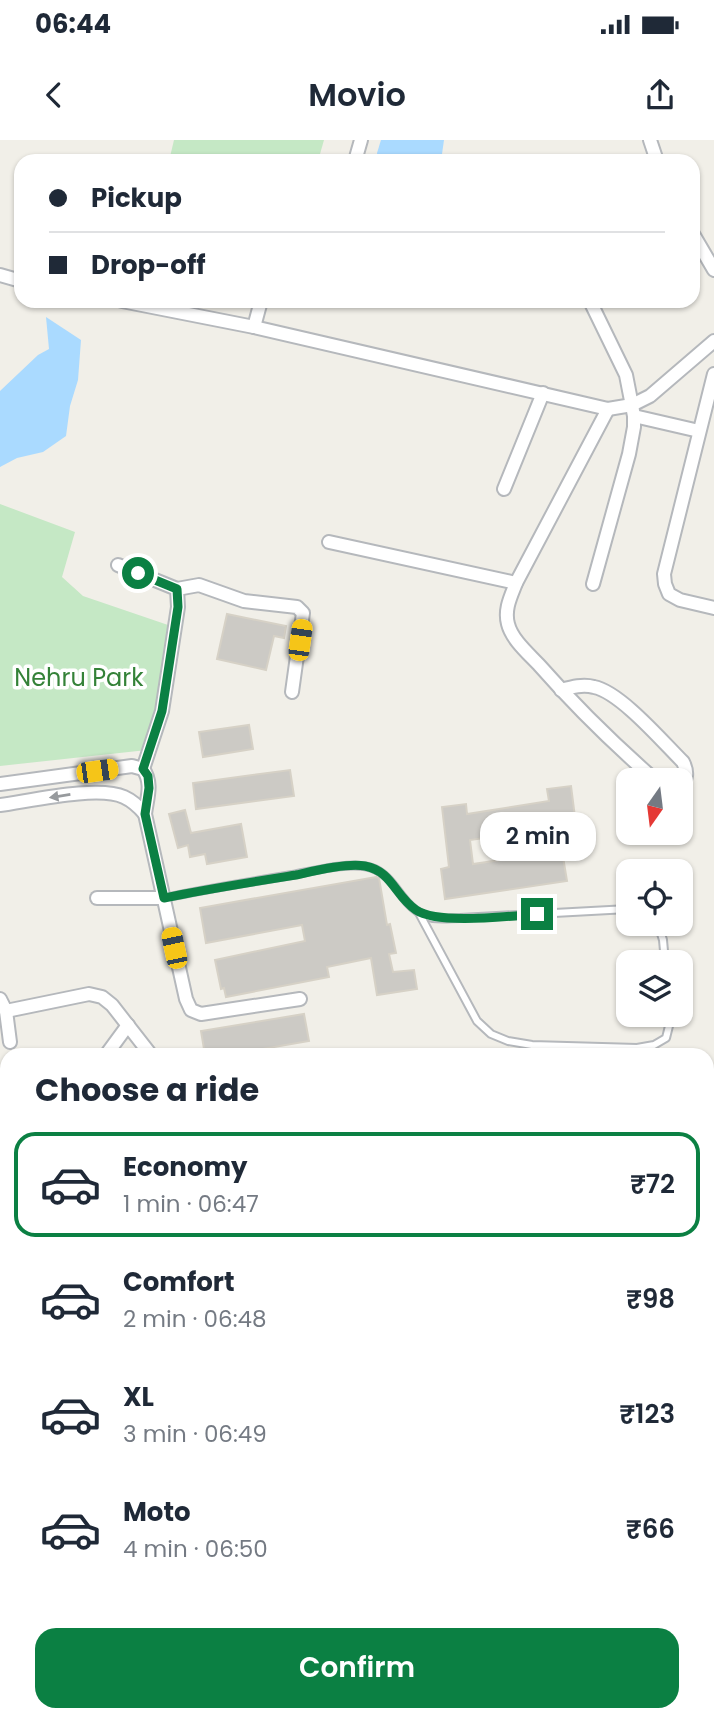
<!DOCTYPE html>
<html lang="en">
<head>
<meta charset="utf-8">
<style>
	body { margin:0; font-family:Poppins,sans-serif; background:#f2f2f3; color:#1f2937; height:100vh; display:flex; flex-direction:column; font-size:26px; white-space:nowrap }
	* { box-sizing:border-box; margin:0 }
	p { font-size:23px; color:#747a83 }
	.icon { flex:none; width:38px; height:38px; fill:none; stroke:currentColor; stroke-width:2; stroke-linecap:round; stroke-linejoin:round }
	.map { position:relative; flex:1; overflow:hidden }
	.sheet { position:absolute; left:0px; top:908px; width:714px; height:674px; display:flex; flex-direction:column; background:#fff; border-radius:21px 21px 0 0; box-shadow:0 2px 5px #0004 }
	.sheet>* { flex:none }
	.hud { position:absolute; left:14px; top:14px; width:686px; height:154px; border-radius:21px; box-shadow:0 2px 5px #0004; display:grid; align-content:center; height:154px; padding:0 35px; background:#fff }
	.needle { width:46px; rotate:194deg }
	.tools { position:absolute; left:616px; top:628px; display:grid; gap:14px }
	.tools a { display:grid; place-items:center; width:77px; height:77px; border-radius:14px; background:#fff; box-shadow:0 2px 5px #0004; font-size:35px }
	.end { position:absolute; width:32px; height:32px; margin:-16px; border:9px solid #0b8043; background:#fff; box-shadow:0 0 0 4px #fff }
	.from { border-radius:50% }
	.bubble { position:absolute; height:49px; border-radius:21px; background:#fff; box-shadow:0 2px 5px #0004; font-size:23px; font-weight:600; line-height:49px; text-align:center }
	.car { position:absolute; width:21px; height:42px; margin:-21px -10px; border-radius:9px; box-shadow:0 0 5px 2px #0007; background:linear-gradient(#f5c518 24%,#345 0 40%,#f5c518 0 76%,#345 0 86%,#f5c518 0) }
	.hud b { display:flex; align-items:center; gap:24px; height:66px; font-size:26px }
	.hud b+b { border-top:2px solid #e0e1e3 }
	.hud i { width:18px; height:18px; background:#1f2937 }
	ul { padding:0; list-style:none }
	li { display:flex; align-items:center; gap:21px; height:105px; margin:0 14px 10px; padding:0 21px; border:4px solid transparent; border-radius:21px }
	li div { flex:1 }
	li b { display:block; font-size:26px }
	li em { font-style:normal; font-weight:600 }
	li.current { border-color:#0b8043 }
	li>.icon { width:63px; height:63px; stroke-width:1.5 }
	h2 { padding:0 35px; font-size:32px; line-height:84px }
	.primary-button { display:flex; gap:14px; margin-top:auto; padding:14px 35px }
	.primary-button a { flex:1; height:80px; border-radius:21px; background:#0b8043; color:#fff; font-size:28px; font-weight:600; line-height:80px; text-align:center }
	.status { display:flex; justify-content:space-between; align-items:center; height:49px; padding:0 35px; background:#fff; direction:ltr }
	.status svg { height:19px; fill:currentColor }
	header { display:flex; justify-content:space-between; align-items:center; height:91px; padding:0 35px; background:#fff; font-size:32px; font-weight:600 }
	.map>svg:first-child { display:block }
</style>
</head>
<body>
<div class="status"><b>06:44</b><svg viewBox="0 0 49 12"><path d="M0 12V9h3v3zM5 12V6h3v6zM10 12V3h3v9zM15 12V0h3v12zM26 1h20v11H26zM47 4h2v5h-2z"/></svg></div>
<header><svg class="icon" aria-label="back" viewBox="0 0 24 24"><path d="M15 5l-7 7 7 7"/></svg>Movio<svg class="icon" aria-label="share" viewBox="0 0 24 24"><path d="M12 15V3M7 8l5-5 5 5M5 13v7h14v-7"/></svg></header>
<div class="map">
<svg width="714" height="1581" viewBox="0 0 714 1581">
	<rect width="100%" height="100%" fill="#f1efe8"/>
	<!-- green -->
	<g fill="#c5e8c5">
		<path d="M174,0H324L318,21H169Z"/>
		<path d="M0,364L75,392L62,437L83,456L171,486L147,610L0,626Z"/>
	</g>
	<!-- water -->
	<g fill="#aadaff">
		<path d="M381,0H444L441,21H378L377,13Z"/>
		<path d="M46,177L81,200L78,240L70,266L66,296L43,312L17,318L0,327V251L38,215L49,209Z"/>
	</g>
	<!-- building -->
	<g fill="#cccac5" stroke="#d6d1c6" stroke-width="2">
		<path d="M227,474L286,486L284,498L274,496L266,530L217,519Z"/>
		<path d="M249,585L253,609L203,617L199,592Z"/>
		<path d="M290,630L294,656L196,669L193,643Z"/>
		<path d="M571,646L577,693L552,696V688L470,700L473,724L562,711L567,741L445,759L441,729L449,727L442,667L466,664L467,674L549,661L547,649Z"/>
		<path d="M185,670L191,693L241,684L247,717L207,724L205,714L190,717L188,705L178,708L169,674Z"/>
		<path d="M376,737L379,738L387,785L390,784L396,813L389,814L393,832L414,830L417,849L377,855L371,818L327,827L329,837L226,857L224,848L221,849L215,820L305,801L302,785L206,803L200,768Z"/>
		<path d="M304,874L309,901L227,915H205L201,891Z"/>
	</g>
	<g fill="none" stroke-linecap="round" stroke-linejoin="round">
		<defs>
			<g id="service">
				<path d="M164,758C206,749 249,742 292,735C314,731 350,721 372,728C398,737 401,771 433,778C442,779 452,778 460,778L628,769"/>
				<path d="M419,773L477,881L491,894L508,901L532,905L637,908L654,905L666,898L670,882L669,875"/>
				<path d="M658,784L663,800L665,822"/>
			</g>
			<g id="minor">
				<path d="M650,0L657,21"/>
				<path d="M355,21L361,0"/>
				<path d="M693,94L714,130"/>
				<path d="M0,135L21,141"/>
				<path d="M122,161L254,187L608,269L632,265L650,256L714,201"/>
				<path d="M590,161L626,235L634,276V287L629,314L593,444"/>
				<path d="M254,187L261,161"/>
				<path d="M714,234L664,434L665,444L669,454L680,460L714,468"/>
				<path d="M608,269L516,443C511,456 504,469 508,484C512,500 529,514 540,526C576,567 614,604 655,640"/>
				<path d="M634,276L699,291"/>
				<path d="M504,349L543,253"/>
				<path d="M329,402L516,443"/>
				<path d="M118,425L177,449L178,467L162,571L143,629"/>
				<path d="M177,449L199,445L244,461L297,467L303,473L292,552"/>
				<path d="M561,550C572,547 583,544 594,547C620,552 662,601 683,622C688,632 687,638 681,648"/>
				<path d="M0,644L132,626L143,629C153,643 147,658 145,674L186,859L191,870L201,874L300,859"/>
				<path d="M0,665C30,661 98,645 124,657C133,661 139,667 145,674"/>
				<path d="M97,758H164"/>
				<path d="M0,859L6,871L10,902"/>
				<path d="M6,871L89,854L102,857L112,865L151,915"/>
				<path d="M106,915L128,885"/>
				<path d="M707,964L714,948"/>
				<path d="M0,1007L7,1005"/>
				<path d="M707,1014L714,1017"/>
				<path d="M707,1107L714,1105"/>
				<path d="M0,1110L7,1111"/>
				<path d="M0,1222L7,1224"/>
				<path d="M707,1230L714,1224"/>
				<path d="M0,1324L7,1326"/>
				<path d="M707,1376L713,1383L711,1390L707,1397"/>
				<path d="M0,1402L7,1408"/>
				<path d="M0,1481L7,1483"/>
				<path d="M0,1540H7"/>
				<path d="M31,1575L32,1581"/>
				<path d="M252,1575L260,1580"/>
			</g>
		</defs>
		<!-- service casing -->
		<use href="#service" stroke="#b5b8bc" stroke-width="10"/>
		<!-- minor casing -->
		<use href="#minor" stroke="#b5b8bc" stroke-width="16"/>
		<!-- service -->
		<use href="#service" stroke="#fff" stroke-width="6"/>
		<!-- minor -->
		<use href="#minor" stroke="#fff" stroke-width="12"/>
	</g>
	<!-- one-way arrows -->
	<defs><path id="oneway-solid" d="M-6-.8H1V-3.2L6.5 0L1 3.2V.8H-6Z" transform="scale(1.75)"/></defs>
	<use fill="#979a9d" href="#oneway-solid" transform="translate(60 656) rotate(171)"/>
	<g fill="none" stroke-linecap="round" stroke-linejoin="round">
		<!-- route -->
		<path stroke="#0b8043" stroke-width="9" d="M138,433L177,449L178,467L162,571L143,629L148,636L149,648L145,674L164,758C207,749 252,742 296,735C314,731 346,723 365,726C392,731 395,756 416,770C438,785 509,776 537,774"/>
	</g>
	<g text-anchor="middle" stroke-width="7" stroke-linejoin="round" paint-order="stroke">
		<!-- park labels -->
		<g font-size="24" fill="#348238" stroke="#fff">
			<text x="79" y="546">Nehru Park</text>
		</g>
	</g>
</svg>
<div class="tools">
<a><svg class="needle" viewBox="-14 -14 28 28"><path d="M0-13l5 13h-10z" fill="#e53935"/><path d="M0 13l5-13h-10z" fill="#747a83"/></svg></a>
<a><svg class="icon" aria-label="locate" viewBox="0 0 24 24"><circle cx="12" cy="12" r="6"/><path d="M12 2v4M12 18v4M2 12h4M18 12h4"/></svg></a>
<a><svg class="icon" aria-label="layers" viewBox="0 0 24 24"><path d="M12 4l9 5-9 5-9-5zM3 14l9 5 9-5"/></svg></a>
</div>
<i class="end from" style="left:138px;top:433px"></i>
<i class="end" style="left:537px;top:774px"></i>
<div class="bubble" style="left:480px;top:672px;width:116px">2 min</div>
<i class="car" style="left:300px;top:500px;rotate:8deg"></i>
<i class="car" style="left:97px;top:631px;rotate:82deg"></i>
<i class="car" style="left:174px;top:808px;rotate:348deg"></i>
<div class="hud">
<b><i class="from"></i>Pickup</b>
<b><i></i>Drop-off</b>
</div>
<section class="sheet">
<h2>Choose a ride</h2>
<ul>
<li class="current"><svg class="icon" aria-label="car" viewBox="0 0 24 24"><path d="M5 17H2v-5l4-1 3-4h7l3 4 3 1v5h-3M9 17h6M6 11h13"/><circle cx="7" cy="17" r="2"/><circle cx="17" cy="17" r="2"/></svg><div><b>Economy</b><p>1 min · 06:47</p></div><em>₹72</em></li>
<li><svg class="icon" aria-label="car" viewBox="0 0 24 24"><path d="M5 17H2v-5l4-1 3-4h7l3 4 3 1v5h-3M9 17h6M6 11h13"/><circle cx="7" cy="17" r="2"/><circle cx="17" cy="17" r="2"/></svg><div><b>Comfort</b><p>2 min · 06:48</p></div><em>₹98</em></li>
<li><svg class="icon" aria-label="car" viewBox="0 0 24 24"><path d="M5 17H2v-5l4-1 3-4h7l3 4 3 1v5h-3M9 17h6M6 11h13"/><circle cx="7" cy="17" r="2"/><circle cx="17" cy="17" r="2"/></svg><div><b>XL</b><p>3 min · 06:49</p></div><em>₹123</em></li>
<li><svg class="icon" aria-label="car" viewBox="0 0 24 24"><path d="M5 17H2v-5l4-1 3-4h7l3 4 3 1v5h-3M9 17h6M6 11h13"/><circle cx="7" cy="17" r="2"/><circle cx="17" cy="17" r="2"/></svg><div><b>Moto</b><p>4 min · 06:50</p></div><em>₹66</em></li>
</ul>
<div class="primary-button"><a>Confirm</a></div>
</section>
</div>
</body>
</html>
